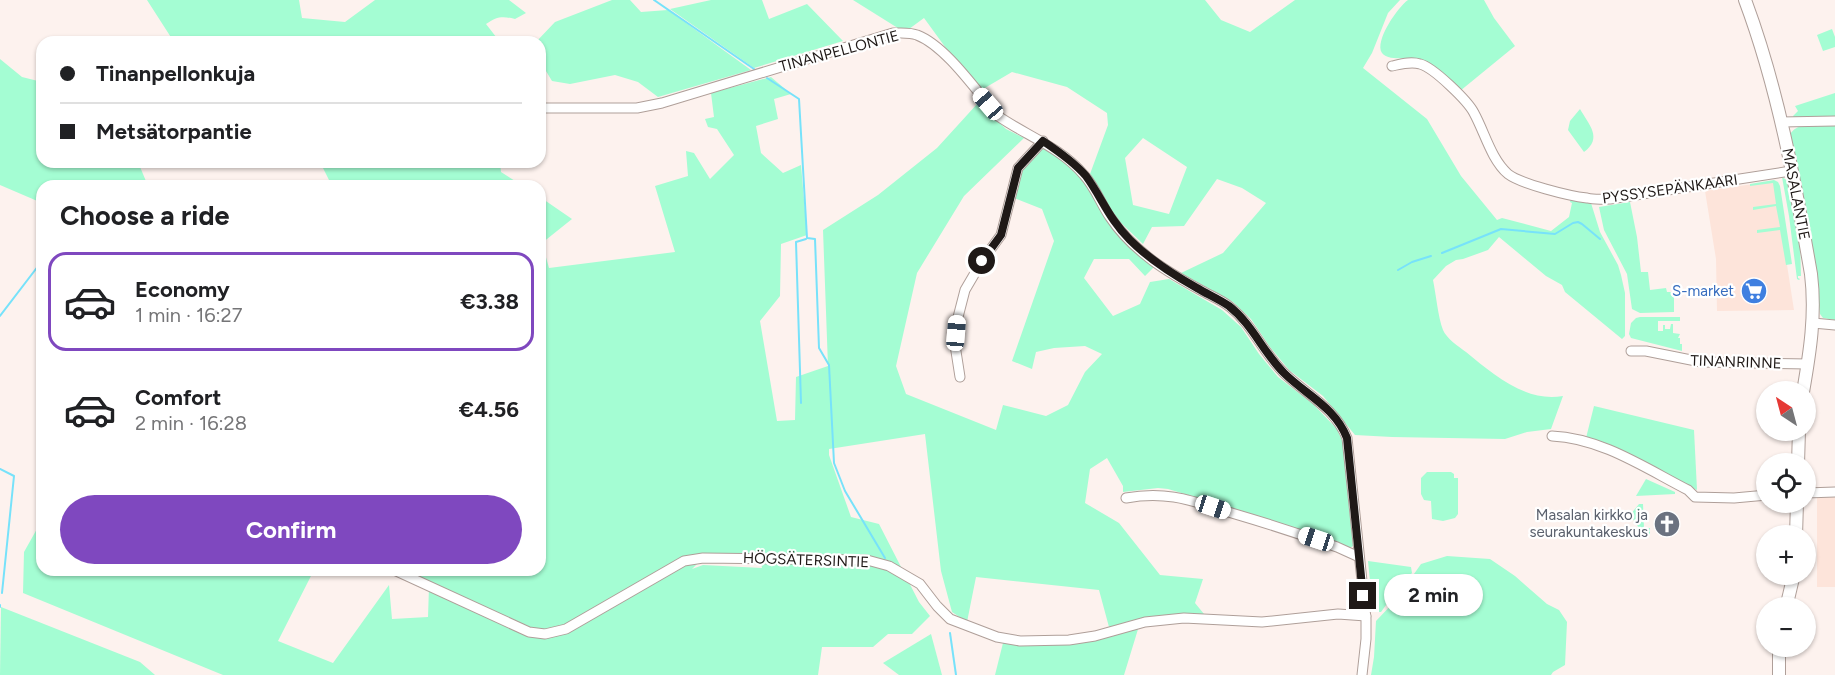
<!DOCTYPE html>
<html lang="en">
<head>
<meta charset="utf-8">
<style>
	body { margin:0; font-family:Figtree,sans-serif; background:#f6f6f6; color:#202124; height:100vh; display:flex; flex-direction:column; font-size:22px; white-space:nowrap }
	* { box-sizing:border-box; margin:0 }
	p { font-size:20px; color:#757577 }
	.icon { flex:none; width:33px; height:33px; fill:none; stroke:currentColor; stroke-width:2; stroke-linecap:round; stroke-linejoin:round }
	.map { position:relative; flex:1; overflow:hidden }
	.drawer { position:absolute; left:36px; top:180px; width:510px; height:396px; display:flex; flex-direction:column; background:#fff; border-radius:18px; box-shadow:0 2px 4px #0004 }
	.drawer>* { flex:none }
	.banner { position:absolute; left:36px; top:36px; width:510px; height:132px; border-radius:18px; box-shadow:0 2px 4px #0004; display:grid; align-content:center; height:132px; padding:0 24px; background:#fff }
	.needle { width:39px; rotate:324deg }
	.controls { position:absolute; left:1756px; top:381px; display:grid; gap:12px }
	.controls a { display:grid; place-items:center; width:60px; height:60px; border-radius:50%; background:#fff; box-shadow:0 2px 4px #0004; font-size:30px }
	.end { position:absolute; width:27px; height:27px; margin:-14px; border:8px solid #1f1917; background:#fff; box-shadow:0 0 0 3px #fff }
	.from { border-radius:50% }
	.bubble { position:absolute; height:42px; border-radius:21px; background:#fff; box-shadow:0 2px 4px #0004; font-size:20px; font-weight:700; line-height:42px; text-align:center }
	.car { position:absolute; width:18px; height:36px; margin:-18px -9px; border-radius:8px; box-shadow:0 0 4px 2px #0007; background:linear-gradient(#fff 24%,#345 0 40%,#fff 0 76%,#345 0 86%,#fff 0) }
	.banner b { display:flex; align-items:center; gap:21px; height:57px; font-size:22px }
	.banner b+b { border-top:2px solid #e0e0e0 }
	.banner i { width:15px; height:15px; background:#202124 }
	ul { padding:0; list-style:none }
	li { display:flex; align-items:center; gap:18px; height:99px; margin:0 12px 9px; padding:0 12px; border:3px solid transparent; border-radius:18px }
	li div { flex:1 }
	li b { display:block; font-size:22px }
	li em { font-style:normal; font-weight:700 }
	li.current { border-color:#7f48bf }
	li>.icon { width:54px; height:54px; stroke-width:1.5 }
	h2 { padding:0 24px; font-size:27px; line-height:72px }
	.button { display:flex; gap:12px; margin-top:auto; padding:12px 24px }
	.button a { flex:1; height:69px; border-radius:36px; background:#7f48bf; color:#fff; font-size:24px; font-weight:700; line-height:69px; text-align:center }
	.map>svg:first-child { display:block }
</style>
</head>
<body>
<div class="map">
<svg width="1835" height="675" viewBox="0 0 1835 675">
	<rect width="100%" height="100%" fill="#fdf2ee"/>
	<!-- built -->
	<g fill="#fde4da">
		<path d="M1774,181L1794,310L1717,311L1716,259L1705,191Z"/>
		<rect x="1817" y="497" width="18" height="90"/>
	</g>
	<!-- green -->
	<g fill="#a4fdd3" fill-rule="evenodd">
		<path d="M147,0H299L302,18L345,22L375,0H509L526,13L515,19C503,16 497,16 486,24L500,42H174Z"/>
		<path d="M612,0H630L641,12L668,10L751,70L658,97L638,82L615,75L570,84L552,81L540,61V42H536L555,22Z"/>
		<path d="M711,0H762L769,19L807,4L843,41L754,68L670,9Z"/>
		<path d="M853,0H1205L1221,20L1250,32L1295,0H1400L1388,13L1372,53L1363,68L1427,119L1461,176L1497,220L1502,218L1551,231L1569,217L1572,203L1570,202L1571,198L1591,203L1600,232L1618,265L1621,275L1625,293V336L1622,339L1565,292L1562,285L1546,276L1499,237L1488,250L1463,259L1456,260L1446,266L1433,280C1436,294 1438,317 1443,330C1446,338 1459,347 1466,352C1493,374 1526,403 1563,396L1551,429L1527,432L1505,439L1392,437L1355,435L1323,396L1289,370L1270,347L1251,319L1233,302L1181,273L1223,253L1266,203L1242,188L1217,179L1184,226L1152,227L1143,244L1116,218L1090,174L1108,125L1107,113L1067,87L1012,72L978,92L924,18L909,29L901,30ZM1143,138L1187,167L1169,214L1133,205L1125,158Z"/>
		<path d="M1408,0H1484L1494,18L1515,46L1460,91C1451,84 1424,60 1414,59C1405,57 1388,61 1382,53C1374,41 1398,7 1408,0Z"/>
		<path d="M1832,29L1835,37V47L1823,51L1817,35Z"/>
		<path d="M0,59L22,77L42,82V162H138L148,186H42V203L0,185Z"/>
		<path d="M771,77L791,94L774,99L778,119L756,126L761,153L783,173L801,165L807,235L781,244L780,296L760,321L777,421L795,420L796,377L828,366L823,230L878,195L937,148L978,103L1006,129L1024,138L964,196L917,273L896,366L906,394L996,430L1003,405L1046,416L1068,405L1085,372L1102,354L1085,346L1054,348L1036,352L1032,369L1012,361L1054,241L1042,209L1014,198L1022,171L1043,148L1058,157L1082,179L1115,231L1133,250L1155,266L1145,276L1129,259H1094L1084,278L1113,316L1140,304L1150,282L1169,279L1222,310L1241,327L1259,354L1278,377L1313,404L1337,429L1343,443L1353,546L1348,549L1259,516L1168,489L1158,488L1123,492V486L1107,458L1090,469L1085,503L1119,523L1160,575L1203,579L1195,603L1204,614L1144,619L1109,627L1099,590L976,577L967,622L952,612L941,571L925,434L829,449V455L851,517L879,524L919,602L930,616L912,634H888L873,647H822L818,675H223L23,593L24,552L42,520V570H314L278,641L333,663L389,585L392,619L428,617L429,587L394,570H540V197L572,219L542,243L549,268L675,252L655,186L688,176L686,151L694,153L710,179L734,155L717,129L708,127L705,119L714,117L711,93ZM703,558H760L762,568L703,565L692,569Z"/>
		<path d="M1835,93V118H1794L1793,116L1798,111L1795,106Z"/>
		<path d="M1580,109C1589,125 1603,138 1584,152L1568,130L1570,121Z"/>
		<path d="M1835,124V320L1823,318L1820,314L1819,306V291L1789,136C1797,120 1820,125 1835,124Z"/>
		<path d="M320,162H500L501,172L523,186H332Z"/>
		<path d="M1782,177L1788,181L1800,244L1801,276H1798V278L1800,279L1799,280L1797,279L1789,216Z"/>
		<path d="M1774,180L1778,182L1780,186L1792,264L1786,265L1780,230L1757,233V230L1780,227L1776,206L1753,210V207L1776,204L1773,183L1750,186V184Z"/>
		<path d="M1630,202L1637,237L1641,272H1648L1650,290L1666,288L1667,292H1674V312L1640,313L1632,309L1627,274L1604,230L1599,207Z"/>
		<path d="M1640,317H1680V321H1658V331H1663V325H1665V329H1670L1671,324H1673V333L1680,334L1678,338H1680V344H1682V351L1631,338L1629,334L1631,323L1636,318Z"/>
		<path d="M1594,406L1694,430L1697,490L1586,438Z"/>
		<path d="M1427,472H1451L1454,474V478H1458V514L1455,518L1443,521L1432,519L1431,501L1424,500L1421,494V478Z"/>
		<path d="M1646,479L1675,492V494L1636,496Z"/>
		<path d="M1639,504H1643L1644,528H1650V534L1642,538L1639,528L1630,515Z"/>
		<path d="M1447,556L1490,559L1515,576L1547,604L1559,610L1567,622L1565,665L1553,672L1551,675H1371L1374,657L1376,621L1395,601L1421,564Z"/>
		<path d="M1368,561L1411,567L1412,573L1399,587L1381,612H1373Z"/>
		<path d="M1,607L140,662L155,675H0Z"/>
		<path d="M1139,626L1124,675H995L1003,643L1027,644Z"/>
		<path d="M931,634L942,675H899L883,663Z"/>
	</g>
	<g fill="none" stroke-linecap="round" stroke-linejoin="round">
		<!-- stream -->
		<g stroke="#77e2fa" stroke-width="2">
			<path d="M654,0L754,69"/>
			<path d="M767,78L799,99L807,238L815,239L819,348L829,365L834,463L845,491L885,558"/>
			<path d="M1442,253L1501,229L1555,234L1573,223L1578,222L1582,224L1600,239"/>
			<path d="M1398,270L1412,262L1431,256"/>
			<path d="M0,316L42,261"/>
			<path d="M801,403L796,242L806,239"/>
			<path d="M0,469L14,476L2,593"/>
			<path d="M0,607V605"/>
			<path d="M950,633L956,675"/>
		</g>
		<defs>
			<g id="street">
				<path d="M1392,66C1401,64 1411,61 1420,64C1433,67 1468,101 1474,113C1485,133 1491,159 1508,174C1521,184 1569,196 1587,198C1595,200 1602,199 1610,199L1791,171"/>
				<path d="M540,108H637L662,103L893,33C901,33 910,32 917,35C946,46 977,92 998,116C1027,136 1060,147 1084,175C1095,187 1101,204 1110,217C1120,232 1134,246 1148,257C1165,271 1186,282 1206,293C1214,297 1223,301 1230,307C1253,325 1263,353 1284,373C1307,395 1335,408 1347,438L1366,619V639L1362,675"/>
				<path d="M1781,122L1835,121"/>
				<path d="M1813,323L1835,325"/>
				<path d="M1631,351H1646L1701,362L1808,364"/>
				<path d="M960,377L955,345L957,321L965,290L982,261L1001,235L1018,168L1043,141"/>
				<path d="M1552,436C1601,438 1645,468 1688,490L1695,497L1734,498L1767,495"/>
				<path d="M1806,493L1835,492"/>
				<path d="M1126,498C1169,490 1195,502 1235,514C1269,524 1303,535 1337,547L1359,557"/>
				<path d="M394,570L529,632L545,634L566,629L684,561L703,558L867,560L889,566L920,584L937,606L950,619L997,637L1020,641L1069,640L1095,636L1145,622L1184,618L1262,622L1338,614L1366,616"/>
			</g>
			<g id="secondary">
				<path d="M1745,0C1778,88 1795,182 1811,274C1816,314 1810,352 1803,392"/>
				<path d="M1798,464L1799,430"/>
				<path d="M1796,536L1797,502"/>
				<path d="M1786,608L1794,574"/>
				<path d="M1779,675V646"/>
			</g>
		</defs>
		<!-- street casing -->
		<use href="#street" stroke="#af9f99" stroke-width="11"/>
		<!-- secondary casing -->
		<use href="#secondary" stroke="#af9f99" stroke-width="14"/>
		<!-- street -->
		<use href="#street" stroke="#fff" stroke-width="9"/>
		<!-- secondary -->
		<use href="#secondary" stroke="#fff" stroke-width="12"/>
	</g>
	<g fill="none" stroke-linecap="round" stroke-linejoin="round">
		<!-- route -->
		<path stroke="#1f1917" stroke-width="8" d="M982,261L1001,235L1018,168L1043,141C1058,151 1074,162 1086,176C1102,198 1109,219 1130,240C1150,260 1172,274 1197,288C1207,294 1219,299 1229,306C1252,324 1263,352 1284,373C1306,395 1335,407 1347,438L1363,596"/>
	</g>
	<!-- icons -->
	<defs>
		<symbol id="supermarket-disc" viewBox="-11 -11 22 22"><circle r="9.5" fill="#3f7fe0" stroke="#fff"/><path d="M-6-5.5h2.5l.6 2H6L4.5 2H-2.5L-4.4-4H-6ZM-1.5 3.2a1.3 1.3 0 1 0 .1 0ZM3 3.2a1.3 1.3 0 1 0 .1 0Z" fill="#fff"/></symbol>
		<symbol id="church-disc" viewBox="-11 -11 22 22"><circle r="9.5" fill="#6b7280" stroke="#fff"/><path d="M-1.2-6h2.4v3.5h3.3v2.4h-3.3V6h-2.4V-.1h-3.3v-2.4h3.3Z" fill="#fff"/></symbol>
	</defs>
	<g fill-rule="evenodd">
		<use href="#supermarket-disc" x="1739" y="276" width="30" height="30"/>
		<use href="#church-disc" x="1652" y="509" width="30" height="30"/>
	</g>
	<g text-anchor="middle" stroke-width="4.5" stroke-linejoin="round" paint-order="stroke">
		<!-- street labels -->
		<g font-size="15" fill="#1f1917" stroke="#fff">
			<text transform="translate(839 51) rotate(-15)" y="5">TINANPELLONTIE</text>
			<text transform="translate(1670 189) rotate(-8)" y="5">PYSSYSEPÄNKAARI</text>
			<text transform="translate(1796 194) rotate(79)" y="5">MASALANTIE</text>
			<text transform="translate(1736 362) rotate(2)" y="5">TINANRINNE</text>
			<text transform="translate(806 560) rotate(2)" y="5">HÖGSÄTERSINTIE</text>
		</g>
		<!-- shop labels -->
		<g font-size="15" fill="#366cbe" stroke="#fff" text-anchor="end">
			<text x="1734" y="296">S-market</text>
		</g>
		<!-- worship labels -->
		<g font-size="15" fill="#5b616d" stroke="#fff" text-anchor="end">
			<text x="1648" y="520">Masalan kirkko ja<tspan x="1648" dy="17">seurakuntakeskus</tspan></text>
		</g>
	</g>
</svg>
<div class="controls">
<a><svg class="needle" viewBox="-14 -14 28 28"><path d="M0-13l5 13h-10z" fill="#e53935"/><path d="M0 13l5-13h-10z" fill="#757577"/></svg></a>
<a><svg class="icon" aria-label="locate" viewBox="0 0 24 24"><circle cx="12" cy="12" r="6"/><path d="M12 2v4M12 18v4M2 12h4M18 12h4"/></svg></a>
<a>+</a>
<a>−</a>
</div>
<i class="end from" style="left:982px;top:261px"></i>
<i class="end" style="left:1363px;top:596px"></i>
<div class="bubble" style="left:1384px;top:574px;width:99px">2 min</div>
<i class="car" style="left:988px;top:104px;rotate:319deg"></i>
<i class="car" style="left:956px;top:333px;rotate:5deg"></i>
<i class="car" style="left:1213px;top:507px;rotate:108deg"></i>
<i class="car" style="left:1316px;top:539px;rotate:288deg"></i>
<div class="banner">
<b><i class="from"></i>Tinanpellonkuja</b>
<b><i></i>Metsätorpantie</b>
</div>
<section class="drawer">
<h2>Choose a ride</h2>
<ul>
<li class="current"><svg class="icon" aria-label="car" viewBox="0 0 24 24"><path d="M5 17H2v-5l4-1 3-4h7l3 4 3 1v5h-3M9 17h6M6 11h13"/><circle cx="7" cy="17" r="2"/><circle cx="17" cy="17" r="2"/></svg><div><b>Economy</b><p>1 min · 16:27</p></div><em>€3.38</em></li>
<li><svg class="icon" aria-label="car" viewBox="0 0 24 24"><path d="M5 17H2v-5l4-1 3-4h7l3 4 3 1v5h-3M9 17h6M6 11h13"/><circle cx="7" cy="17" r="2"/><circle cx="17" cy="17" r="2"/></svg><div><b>Comfort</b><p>2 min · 16:28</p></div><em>€4.56</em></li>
</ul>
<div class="button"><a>Confirm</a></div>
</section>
</div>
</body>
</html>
